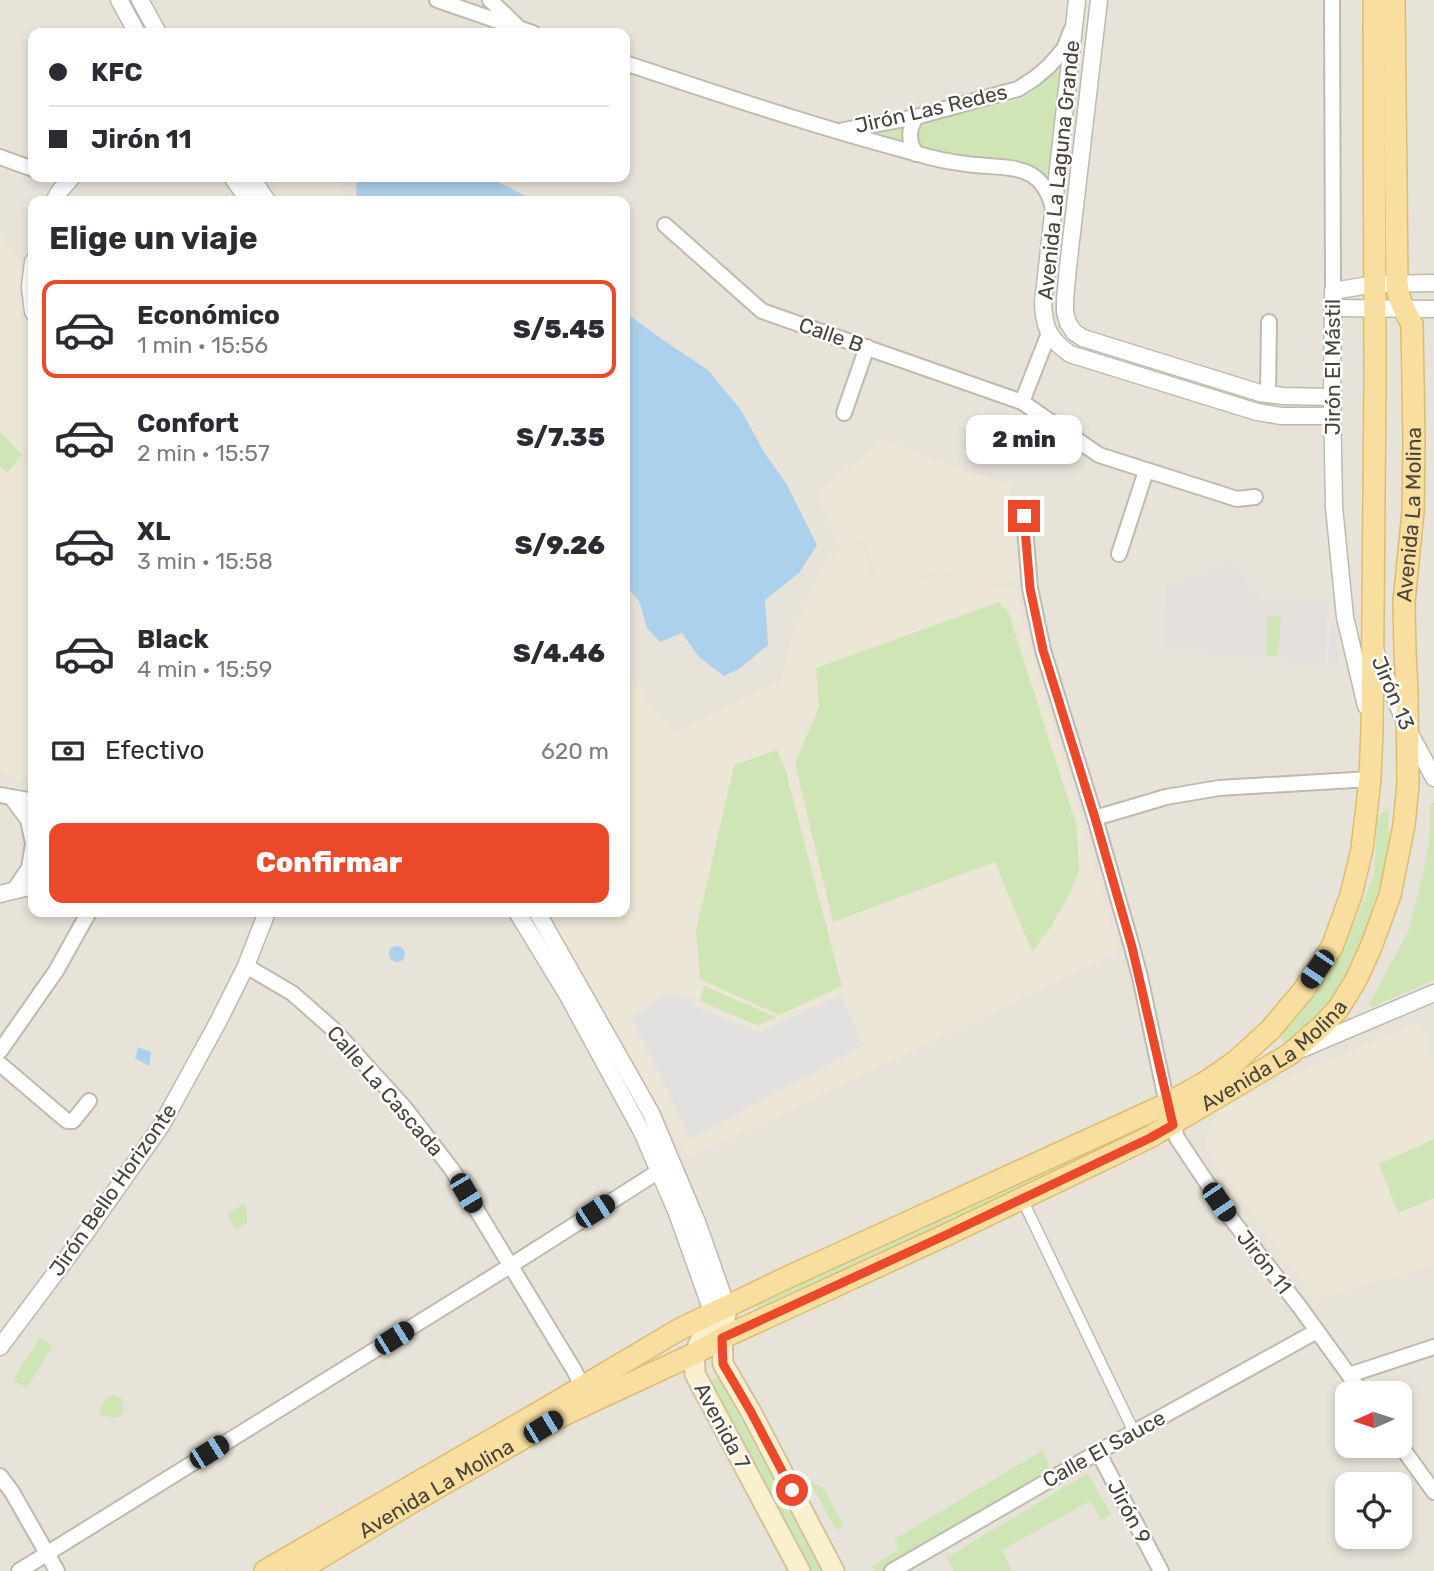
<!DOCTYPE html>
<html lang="es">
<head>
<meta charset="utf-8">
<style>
	body { margin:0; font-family:Rubik,sans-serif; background:#f2f2f3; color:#2b2b33; height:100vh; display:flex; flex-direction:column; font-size:26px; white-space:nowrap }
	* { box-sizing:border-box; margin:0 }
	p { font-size:23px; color:#7c7c81 }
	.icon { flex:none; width:38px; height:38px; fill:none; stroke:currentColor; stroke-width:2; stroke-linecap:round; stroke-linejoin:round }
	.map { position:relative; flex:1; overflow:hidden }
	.panel { position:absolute; left:28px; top:196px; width:602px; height:721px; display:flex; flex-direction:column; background:#fff; border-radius:14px; box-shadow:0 4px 10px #0003 }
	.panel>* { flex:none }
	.top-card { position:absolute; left:28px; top:28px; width:602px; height:154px; border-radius:14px; box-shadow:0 4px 10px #0003; display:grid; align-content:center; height:154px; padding:0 21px; background:#fff }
	.needle { width:46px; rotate:267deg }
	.fabs { position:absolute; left:1335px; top:1381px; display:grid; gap:14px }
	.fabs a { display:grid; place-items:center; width:77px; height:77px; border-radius:14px; background:#fff; box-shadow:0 4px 10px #0003; font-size:35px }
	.end { position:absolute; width:32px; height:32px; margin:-16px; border:9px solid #ec492a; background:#fff; box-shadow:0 0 0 4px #fff }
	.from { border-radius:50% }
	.bubble { position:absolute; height:49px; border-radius:14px; background:#fff; box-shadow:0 4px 10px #0003; font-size:23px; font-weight:800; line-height:49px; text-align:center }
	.car { position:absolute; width:21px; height:42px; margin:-21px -10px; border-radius:9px; box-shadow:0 0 5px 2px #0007; background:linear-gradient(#222 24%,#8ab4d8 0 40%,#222 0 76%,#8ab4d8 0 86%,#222 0) }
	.top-card b { display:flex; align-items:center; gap:24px; height:66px; font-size:26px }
	.top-card b+b { border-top:2px solid #e1e1e2 }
	.top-card i { width:18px; height:18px; background:#2b2b33 }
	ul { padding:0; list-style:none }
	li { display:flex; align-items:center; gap:21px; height:98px; margin:0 14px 10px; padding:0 7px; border:4px solid transparent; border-radius:14px }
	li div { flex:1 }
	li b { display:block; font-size:26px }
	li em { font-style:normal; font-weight:800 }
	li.selected { border-color:#ec492a }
	li>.icon { width:63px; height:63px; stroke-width:1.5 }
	h2 { padding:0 21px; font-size:32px; line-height:84px }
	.pay { display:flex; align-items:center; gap:18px; height:77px; padding:0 21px; font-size:26px }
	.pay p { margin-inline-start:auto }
	.button { display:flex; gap:14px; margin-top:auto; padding:14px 21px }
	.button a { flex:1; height:80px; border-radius:14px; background:#ec492a; color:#fff; font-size:28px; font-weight:800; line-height:80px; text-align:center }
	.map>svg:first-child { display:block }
</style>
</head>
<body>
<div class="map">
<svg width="1434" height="1571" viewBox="0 0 1434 1571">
	<rect width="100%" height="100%" fill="#f4f1eb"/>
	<!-- residential -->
	<path fill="#e8e3d9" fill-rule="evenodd" d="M0,0H1434V1571H0ZM33,33H625V177H33ZM33,201H625V912H33ZM1348,1393H1400V1446H1348ZM1348,1484H1400V1536H1348Z"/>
	<!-- industrial -->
	<path fill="#e4e0dc" d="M1233,560L1260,601L1278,595L1328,600L1325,665L1164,650L1165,587Z"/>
	<!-- education -->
	<g fill="#ece6d6">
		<path d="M272,177H343L339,201H281Z"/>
		<path d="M0,232L22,266L23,311L33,329V782L19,779L0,770Z"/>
		<path d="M883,441L1011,486L1010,510L1024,573L1015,572L1016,580L994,584L942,571L907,581L875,572L863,539L846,549L862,543L871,573L909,583L942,574L995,586L1015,588L1032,653L1081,819L1118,952L689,1158L542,912H625V675L677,733L781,681L792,634L828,557L842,550L817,493Z"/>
		<path d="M1419,1022L1434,1058V1265L1316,1299L1205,1149L1209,1128L1220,1107Z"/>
	</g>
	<!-- green -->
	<g fill="#d0e5b6">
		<path d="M1060,69L1049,183L1035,171L1010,160L963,157L869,135L1022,99Z"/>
		<path d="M0,432L22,455L7,473L0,466Z"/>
		<path d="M999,602L1008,611L1077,827L1079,871L1070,893L1051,927L1032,952L995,862L833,922L795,764L819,706L816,668Z"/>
		<path d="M1268,616L1281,617L1278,656L1265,655Z"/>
		<path d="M777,750L786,772L842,986L779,1015L700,979L696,931L734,765Z"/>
		<path d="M1434,802V980L1372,1007L1369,1004L1408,932L1424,870L1430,835V805Z"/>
		<path d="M1389,809L1388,821L1391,851L1353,968L1326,1012L1286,1044L1280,1038L1299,1014L1352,928L1374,875L1377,816Z"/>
		<path d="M704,986L776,1017L758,1026L700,1001Z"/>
		<path d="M1154,1120L1156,1127L759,1311L754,1303L884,1246Z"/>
		<path d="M1434,1139V1198L1398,1213L1379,1164Z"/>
		<path d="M244,1203L247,1211V1223L235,1230L227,1215Z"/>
		<path d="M40,1337L53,1346L27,1388L13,1380Z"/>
		<path d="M718,1378L827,1571H809L707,1382Z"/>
		<path d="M112,1395L122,1398L124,1413L117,1418L98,1415L104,1400Z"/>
		<path d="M1043,1450L1049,1464L1048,1474L882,1571H875L872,1566L899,1549L895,1539Z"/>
		<path d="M1088,1473L1111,1515L1101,1520L1090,1501L1002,1550L1012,1571H954L946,1558Z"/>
		<path d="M809,1481L824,1488L844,1526L836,1530Z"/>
	</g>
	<!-- parking -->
	<g fill="#e3e1df">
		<path d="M1330,623H1335L1339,664L1328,663Z"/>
		<path d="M666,994L694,997L692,1005L760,1032L841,994L864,1045L691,1139L631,1018Z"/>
	</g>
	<!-- water -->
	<g fill="#acd1ec">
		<path d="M359,177H488L536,201H357L356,186Z"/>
		<path d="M625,312L663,340L708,370L741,410L765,454L786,483L817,545L799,573L765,600L768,645L739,669L724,676L699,657L682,633L660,642L647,628L639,601L625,584Z"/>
		<circle cx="397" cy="954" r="8"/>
		<path d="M138,1047L151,1052L149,1066L135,1058Z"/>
	</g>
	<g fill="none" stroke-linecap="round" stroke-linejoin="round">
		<defs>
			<path id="pedestrian" d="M1022,1199L1134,1432"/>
			<g id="minor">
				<path d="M437,0L533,33"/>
				<path d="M490,0L516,25"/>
				<path d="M1332,0L1333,291"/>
				<path d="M625,63C721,95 817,127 915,153C931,158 949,162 967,164C985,167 1014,165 1030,174C1043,181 1049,193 1053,208"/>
				<path d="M916,117C908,130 908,141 916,154"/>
				<path d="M844,130L916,117L1018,89L1035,78L1049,66L1064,49L1071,31"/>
				<path d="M0,157L33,169"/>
				<path d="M665,225L762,311L1022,402L1099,455L1237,499L1255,497"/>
				<path d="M1268,395L1269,322"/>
				<path d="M1022,402L1049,333"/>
				<path d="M844,413L867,347"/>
				<path d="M1024,516L1030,588L1043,650L1095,818L1132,947L1140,977L1167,1104L1177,1138L1229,1216L1299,1306L1362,1393"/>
				<path d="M1119,554L1146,471"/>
				<path d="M0,795L33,801"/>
				<path d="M11,797L28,820L33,843"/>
				<path d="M1095,818L1166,797L1219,788L1370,779"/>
				<path d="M14,890L29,868L33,844"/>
				<path d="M246,966L292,993L333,1029L404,1107L453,1171L574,1370L585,1392"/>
				<path d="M0,1051L56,971L89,912"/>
				<path d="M0,1064L67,1121H73L89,1101"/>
				<path d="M1349,1375L1434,1347"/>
				<path d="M1400,1445L1434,1492"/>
				<path d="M1098,1452L1161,1571"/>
				<path d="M0,1476L12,1492L57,1571"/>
				<path d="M19,1571L510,1266L659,1171"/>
				<path d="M892,1571L1098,1452L1317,1331"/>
			</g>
			<g id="tertiary">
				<path d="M119,0L137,33"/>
				<path d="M140,0L158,33"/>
				<path d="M1077,0L1043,303C1044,328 1049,339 1070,354L1257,412L1281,416H1332"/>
				<path d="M1099,0L1068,267L1065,300V312L1068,323L1074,332L1083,338L1260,393L1283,396L1332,397"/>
				<path d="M232,177L249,201"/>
				<path d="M251,177L267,201"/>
				<path d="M54,201L59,192L72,177"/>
				<path d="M33,262L30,287L33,312"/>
				<path d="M1332,308L1434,309"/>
				<path d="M1375,650L1408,730L1434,778"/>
				<path d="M1366,706L1345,617L1334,507L1332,397L1333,291L1375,284L1434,283"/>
				<path d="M0,894L33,886"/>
				<path d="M517,912L567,994L642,1132L677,1213L713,1314"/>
				<path d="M537,912L651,1113L697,1222L727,1307"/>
				<path d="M1302,1049L1434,993"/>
				<path d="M0,1347L87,1231L161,1126L218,1022L246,966L267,912"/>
			</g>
			<g id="secondary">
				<path d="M727,1307L722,1338L723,1364L751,1412L834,1571"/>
				<path d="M713,1314L694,1354L695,1374L800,1571"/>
			</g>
			<g id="primary">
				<path d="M265,1571L562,1399L680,1329L786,1278L1167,1104L1206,1082L1236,1061L1271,1029L1303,991L1332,947L1351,895L1362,849L1370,779L1372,729L1375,380L1374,0"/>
				<path id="s1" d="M298,1571L407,1505L565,1414L694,1354L722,1338L948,1234L1150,1137L1290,1054L1323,1025L1338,1009L1356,980L1371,947L1390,895L1404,825L1408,784L1407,689L1405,653L1404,601L1413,512L1414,441L1412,324C1404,310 1398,298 1397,283L1394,0"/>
			</g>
		</defs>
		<!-- pedestrian casing -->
		<use href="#pedestrian" stroke="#bfb9ae" stroke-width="13"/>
		<!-- minor casing -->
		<use href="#minor" stroke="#bfb9ae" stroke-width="18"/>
		<!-- tertiary casing -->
		<use href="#tertiary" stroke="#bfb9ae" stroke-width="19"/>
		<!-- secondary casing -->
		<use href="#secondary" stroke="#d1c49d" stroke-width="23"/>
		<!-- primary casing -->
		<use href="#primary" stroke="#dcbd70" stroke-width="24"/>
		<!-- pedestrian -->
		<use href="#pedestrian" stroke="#fff" stroke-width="10"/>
		<!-- minor -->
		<use href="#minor" stroke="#fff" stroke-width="14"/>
		<!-- tertiary -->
		<use href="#tertiary" stroke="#fff" stroke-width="16"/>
		<!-- secondary -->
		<use href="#secondary" stroke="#fbf0ce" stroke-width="19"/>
		<!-- primary -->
		<use href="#primary" stroke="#f8dfa0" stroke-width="21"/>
	</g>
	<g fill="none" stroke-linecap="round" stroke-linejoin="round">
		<!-- route -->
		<path stroke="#ec492a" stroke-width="9" d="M792,1490L751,1412L723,1364L722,1338L948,1234L1150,1138L1173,1125L1132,947L1095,818L1043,650L1030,588L1024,516"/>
	</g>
	<g text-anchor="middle" stroke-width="5" stroke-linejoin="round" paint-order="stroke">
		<!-- street labels -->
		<g font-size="21" fill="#484239" stroke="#fff">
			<text transform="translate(931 109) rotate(-13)" y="7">Jirón Las Redes</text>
			<text transform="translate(1059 170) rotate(-84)" y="7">Avenida La Laguna Grande</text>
			<text transform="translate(831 335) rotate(19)" y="7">Calle B</text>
			<text transform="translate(1333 367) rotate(-90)" y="7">Jirón El Mástil</text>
			<text dy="7" stroke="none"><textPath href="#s1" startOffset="1694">Avenida La Molina</textPath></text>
			<text transform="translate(1393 693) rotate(67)" y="7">Jirón 13</text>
			<text dy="7" stroke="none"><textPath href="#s1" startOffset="1106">Avenida La Molina</textPath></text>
			<text transform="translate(385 1091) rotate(49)" y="7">Calle La Cascada</text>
			<text transform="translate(113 1190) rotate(-55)" y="7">Jirón Bello Horizonte</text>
			<text transform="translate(1264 1262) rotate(52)" y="7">Jirón 11</text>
			<text transform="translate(722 1426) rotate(62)" y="7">Avenida 7</text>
			<text transform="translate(1104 1449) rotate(-29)" y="7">Calle El Sauce</text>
			<text dy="7" stroke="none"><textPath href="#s1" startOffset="161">Avenida La Molina</textPath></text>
			<text transform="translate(1129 1512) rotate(62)" y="7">Jirón 9</text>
		</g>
	</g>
</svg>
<div class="fabs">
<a><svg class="needle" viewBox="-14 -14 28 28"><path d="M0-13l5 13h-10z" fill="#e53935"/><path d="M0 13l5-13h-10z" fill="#7c7c81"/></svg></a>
<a><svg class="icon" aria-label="locate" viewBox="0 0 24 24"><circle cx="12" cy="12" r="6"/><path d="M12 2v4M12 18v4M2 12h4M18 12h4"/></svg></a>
</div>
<i class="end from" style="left:792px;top:1490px"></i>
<i class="end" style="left:1024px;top:516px"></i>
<div class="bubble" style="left:966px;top:415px;width:116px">2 min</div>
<i class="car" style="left:1317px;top:969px;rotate:214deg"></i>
<i class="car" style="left:466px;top:1193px;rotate:149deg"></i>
<i class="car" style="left:1219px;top:1202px;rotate:146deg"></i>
<i class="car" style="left:595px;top:1211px;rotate:57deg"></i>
<i class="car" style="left:394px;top:1338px;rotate:58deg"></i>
<i class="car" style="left:543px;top:1427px;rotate:59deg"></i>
<i class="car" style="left:209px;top:1452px;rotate:58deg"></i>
<div class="top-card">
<b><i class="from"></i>KFC</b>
<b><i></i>Jirón 11</b>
</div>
<section class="panel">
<h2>Elige un viaje</h2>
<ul>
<li class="selected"><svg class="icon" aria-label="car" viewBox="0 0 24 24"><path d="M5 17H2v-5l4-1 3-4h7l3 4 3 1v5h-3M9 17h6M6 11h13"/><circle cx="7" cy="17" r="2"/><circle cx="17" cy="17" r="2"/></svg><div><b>Económico</b><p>1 min · 15:56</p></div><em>S/5.45</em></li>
<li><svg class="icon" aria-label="car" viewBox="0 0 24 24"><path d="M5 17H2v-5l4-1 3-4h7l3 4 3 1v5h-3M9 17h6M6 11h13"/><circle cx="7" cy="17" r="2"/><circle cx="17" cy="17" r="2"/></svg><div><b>Confort</b><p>2 min · 15:57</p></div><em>S/7.35</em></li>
<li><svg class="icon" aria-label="car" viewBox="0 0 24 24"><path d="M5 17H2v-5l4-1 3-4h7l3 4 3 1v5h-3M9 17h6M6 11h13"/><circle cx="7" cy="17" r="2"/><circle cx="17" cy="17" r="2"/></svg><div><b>XL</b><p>3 min · 15:58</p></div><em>S/9.26</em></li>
<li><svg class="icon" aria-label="car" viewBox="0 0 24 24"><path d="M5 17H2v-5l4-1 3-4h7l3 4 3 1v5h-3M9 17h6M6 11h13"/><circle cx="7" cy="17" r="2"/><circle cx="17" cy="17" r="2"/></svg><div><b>Black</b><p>4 min · 15:59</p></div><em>S/4.46</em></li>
</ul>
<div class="pay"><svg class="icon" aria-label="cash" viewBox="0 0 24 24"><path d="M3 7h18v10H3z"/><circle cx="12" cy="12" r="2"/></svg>Efectivo<p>620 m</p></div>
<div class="button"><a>Confirmar</a></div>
</section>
</div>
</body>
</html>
